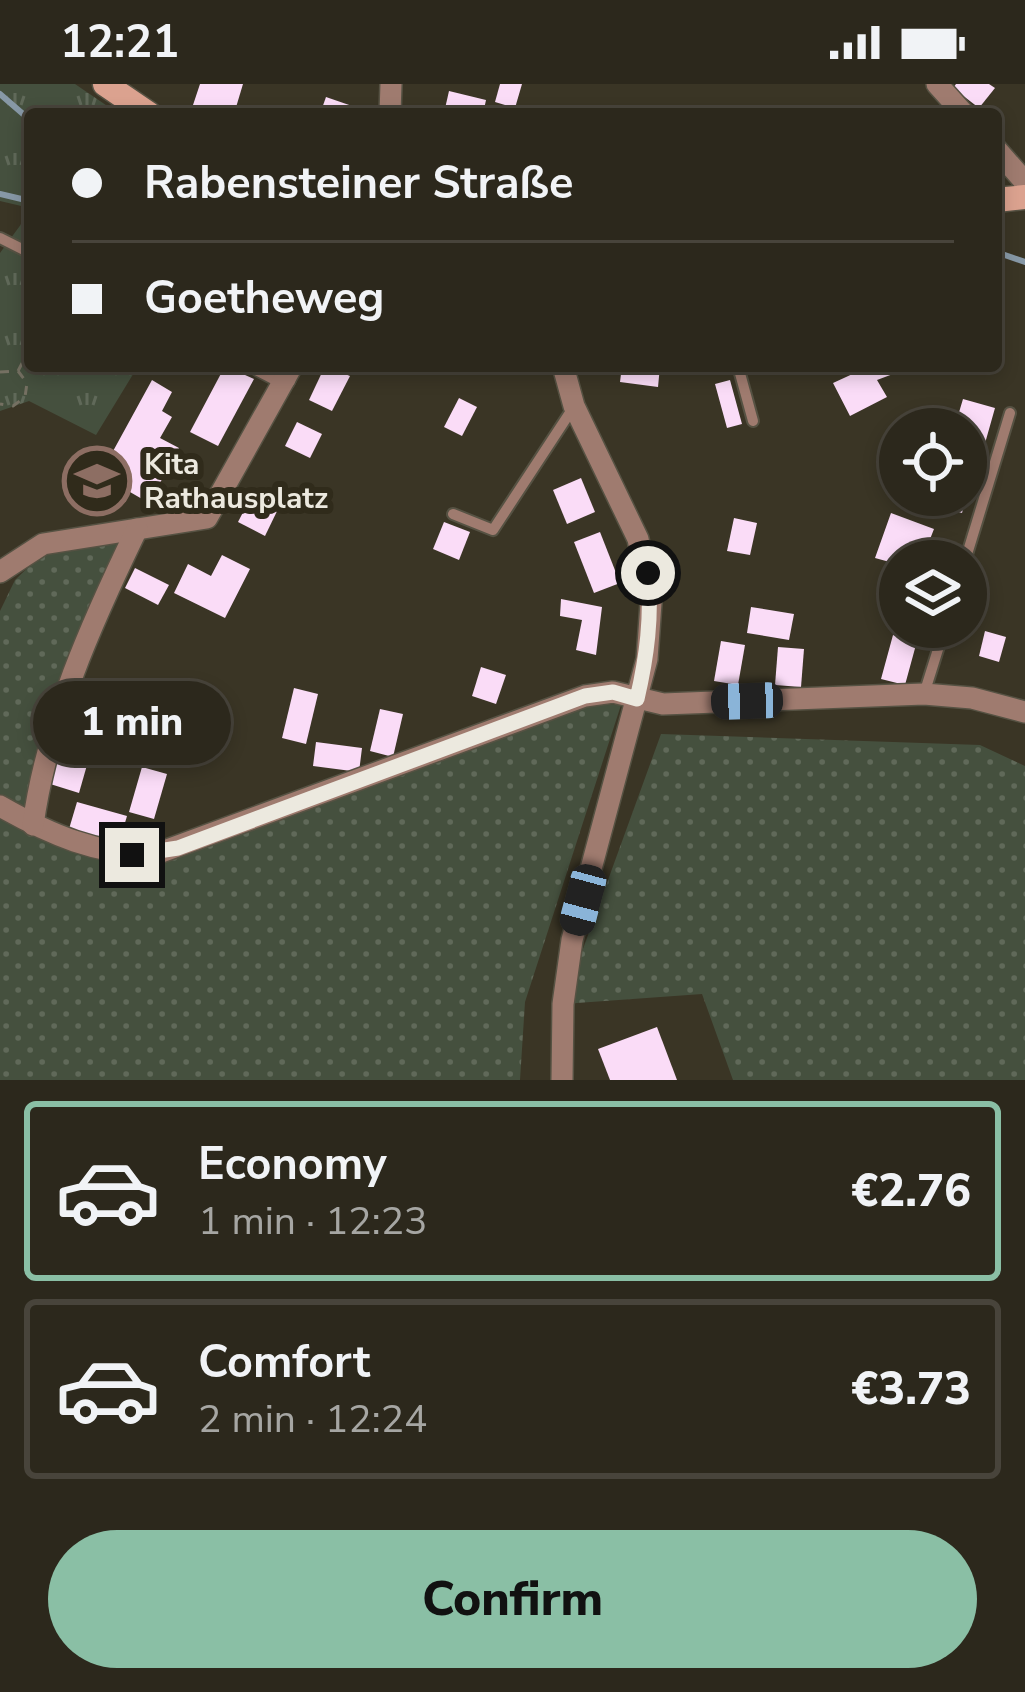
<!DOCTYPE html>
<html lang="en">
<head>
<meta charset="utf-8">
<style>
	body { margin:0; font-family:"Nunito Sans",sans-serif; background:#343025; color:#f1f3f6; height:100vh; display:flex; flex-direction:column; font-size:45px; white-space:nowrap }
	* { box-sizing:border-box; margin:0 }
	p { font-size:39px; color:#a6a6a3 }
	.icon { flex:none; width:66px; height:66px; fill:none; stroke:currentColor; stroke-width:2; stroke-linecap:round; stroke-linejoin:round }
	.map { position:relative; height:996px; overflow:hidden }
	.sheet { display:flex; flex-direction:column; background:#2c281c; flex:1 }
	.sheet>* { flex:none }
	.banner { position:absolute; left:24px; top:24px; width:978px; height:264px; border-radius:12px; box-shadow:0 6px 18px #0003,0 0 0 3px #48443b; display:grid; align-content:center; height:264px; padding:0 48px; background:#2c281c }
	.controls { position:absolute; left:879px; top:324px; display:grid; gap:24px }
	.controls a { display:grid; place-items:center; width:108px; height:108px; border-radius:50%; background:#2c281c; box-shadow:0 6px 18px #0003,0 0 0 3px #48443b; font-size:60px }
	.end { position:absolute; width:54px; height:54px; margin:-27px; border:15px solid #ece9df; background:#111; box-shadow:0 0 0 6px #111 }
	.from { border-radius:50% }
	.bubble { position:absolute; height:84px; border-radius:42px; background:#2c281c; box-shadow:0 6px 18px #0003,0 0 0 3px #48443b; font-size:39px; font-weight:800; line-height:84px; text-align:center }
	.car { position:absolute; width:36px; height:72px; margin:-36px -18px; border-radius:15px; box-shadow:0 0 9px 3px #0007; background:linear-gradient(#222 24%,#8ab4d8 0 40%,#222 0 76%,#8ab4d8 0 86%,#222 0) }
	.banner b { display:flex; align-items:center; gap:42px; height:114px; font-size:45px }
	.banner b+b { border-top:3px solid #48443b }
	.banner i { width:30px; height:30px; background:#f1f3f6 }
	ul { padding:21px 0 0; list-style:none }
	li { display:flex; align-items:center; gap:36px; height:180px; margin:0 24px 18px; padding:0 24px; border:6px solid #48443b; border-radius:12px }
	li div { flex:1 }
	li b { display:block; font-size:45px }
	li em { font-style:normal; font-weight:800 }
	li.on { border-color:#8abfa5 }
	li>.icon { width:108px; height:108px; stroke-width:1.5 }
	.action { display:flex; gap:24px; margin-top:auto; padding:24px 48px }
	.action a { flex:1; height:138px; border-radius:72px; background:#8abfa5; color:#111; font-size:48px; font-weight:800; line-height:138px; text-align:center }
	.status { display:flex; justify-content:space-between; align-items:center; height:84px; padding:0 60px; background:#2c281c; direction:ltr }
	.status svg { height:33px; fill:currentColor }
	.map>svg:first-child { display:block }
</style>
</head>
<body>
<div class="status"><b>12:21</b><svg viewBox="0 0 49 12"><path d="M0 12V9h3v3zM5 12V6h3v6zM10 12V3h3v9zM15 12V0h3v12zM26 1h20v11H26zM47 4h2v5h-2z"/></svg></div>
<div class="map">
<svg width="1025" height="996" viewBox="0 0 1025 996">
	<defs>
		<pattern id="grass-dots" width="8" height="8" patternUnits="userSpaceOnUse" patternTransform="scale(3)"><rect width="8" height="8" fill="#45503e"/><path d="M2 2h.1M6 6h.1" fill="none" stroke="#606959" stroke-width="1.8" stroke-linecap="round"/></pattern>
		<pattern id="park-tufts" width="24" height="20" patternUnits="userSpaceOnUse" patternTransform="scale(3)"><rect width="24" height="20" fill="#45503e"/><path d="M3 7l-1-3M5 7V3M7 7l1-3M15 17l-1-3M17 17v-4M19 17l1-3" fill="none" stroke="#606959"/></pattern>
	</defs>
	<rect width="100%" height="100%" fill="#3a3525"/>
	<!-- grass -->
	<g fill="url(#grass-dots)">
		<path d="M124,455L26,724L0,710V527L15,496L45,467Z"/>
		<path d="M592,619L621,621L525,918L520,996H0V732L99,773L145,783Z"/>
		<path d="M661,650L980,661L1025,682V996H733L702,910L563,920Z"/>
	</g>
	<!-- park -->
	<g fill="url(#park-tufts)">
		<path d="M0,0H75L119,30H30V124L0,117Z"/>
		<path d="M30,128V282H126L135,287L96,351L29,317L0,327V169Z"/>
	</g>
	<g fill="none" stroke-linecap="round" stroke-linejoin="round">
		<!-- stream -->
		<g stroke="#8798a6" stroke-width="6">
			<path d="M0,10L30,36"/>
			<path d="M0,110L30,117"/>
			<path d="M996,168L1025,178"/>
		</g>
	</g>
	<!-- building -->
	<g fill="#fadcf7">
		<path d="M200,0H243L234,30H214L192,24Z"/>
		<path d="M500,0H522L515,24L495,18Z"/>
		<path d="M956,0H989L995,4L979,24L953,4Z"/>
		<path d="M449,7L486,16L483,30L444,29Z"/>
		<path d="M326,13L355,23L353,30H320Z"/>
		<path d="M225,282L254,295L218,362L190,348Z"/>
		<path d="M325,282L350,292L332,327L309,316Z"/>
		<path d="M622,282H660L658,303L620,298Z"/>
		<path d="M692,282H725L726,284L694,291Z"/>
		<path d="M870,282H883L893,290L877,296L887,313L850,332L833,299Z"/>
		<path d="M152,296L172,308L162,327L172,333L160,354L179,364L149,419L130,408L125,418L114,412L109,422L89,411Z"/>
		<path d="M730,296L742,340L727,344L715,300Z"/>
		<path d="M459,314L477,323L462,352L444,343Z"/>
		<path d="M963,315L995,324L982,370L966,366V345H954Z"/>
		<path d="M297,338L322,350L310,374L285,362Z"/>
		<path d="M581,394L595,428L567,440L553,406Z"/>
		<path d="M254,407L280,421L265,452L238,438Z"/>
		<path d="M930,411H967L962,429L927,419Z"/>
		<path d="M891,429L934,445L923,473L901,465L897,480L875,474Z"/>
		<path d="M734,434L757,439L750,471L727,467Z"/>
		<path d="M444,438L470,448L459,476L433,465Z"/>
		<path d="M600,448L620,499L594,509L574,458Z"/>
		<path d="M222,471L250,485L225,534L174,509L188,480L211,492Z"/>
		<path d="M135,484L169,501L158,521L125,504Z"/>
		<path d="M561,515L602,523L596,571L576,566L582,536L560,532Z"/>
		<path d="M751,523L794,530L789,556L747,549Z"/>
		<path d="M985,547L1006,553L999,578L979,572Z"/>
		<path d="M893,551L917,557L905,601L881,595Z"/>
		<path d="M721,557L745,561L738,601L714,597Z"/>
		<path d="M778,563L804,565L801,603L775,601Z"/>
		<path d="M481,583L506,591L496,620L472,612Z"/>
		<path d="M294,604L318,610L306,660L282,654Z"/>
		<path d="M380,625L403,630L393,673L370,667Z"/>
		<path d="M102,638L174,658L169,678L96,658Z"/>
		<path d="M59,658L91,667L79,709L47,699Z"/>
		<path d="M316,658L362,664L359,688L313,682Z"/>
		<path d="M142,683L167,690L154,735L129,728Z"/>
		<path d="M77,718L127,732L119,759L69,745Z"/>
		<path d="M657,943L677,996H610L598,965Z"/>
	</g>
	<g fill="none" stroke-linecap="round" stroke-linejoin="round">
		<defs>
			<g id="lane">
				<path d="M0,154L30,169"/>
				<path d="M738,282L753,337"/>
				<path d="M453,430L493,446L573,324"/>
				<path d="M965,477L1010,329"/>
				<path d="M924,610L945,543"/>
			</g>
			<g id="street">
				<path d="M937,0L964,30"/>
				<path d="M390,30L391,0"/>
				<path d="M996,65L1025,98"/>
				<path d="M260,282L285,295"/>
				<path d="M0,488L43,460L207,434L292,282"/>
				<path d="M0,722C49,750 99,772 156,770L585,612L613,608L663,620L924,610L972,614L1025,628"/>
				<path d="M33,741C47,638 92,538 137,445"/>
				<path d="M562,996L563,920L572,856L647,575L651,519L638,455L574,322L563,282"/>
			</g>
			<g id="secondary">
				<path d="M105,0L149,30"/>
				<path d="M996,116L1025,113"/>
			</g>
		</defs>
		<!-- lane casing -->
		<use href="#lane" stroke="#565243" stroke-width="14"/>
		<!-- street casing -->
		<use href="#street" stroke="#565243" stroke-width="24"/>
		<!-- secondary casing -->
		<use href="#secondary" stroke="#565243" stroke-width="27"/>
		<!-- path -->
		<g stroke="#757062" stroke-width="3" stroke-dasharray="9 9" stroke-linecap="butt">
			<path d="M18,287L30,264"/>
			<path d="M0,288L18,287L27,299L25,313L13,322L0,320"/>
		</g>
		<!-- lane -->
		<use href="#lane" stroke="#9f7b6f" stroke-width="10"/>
		<!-- street -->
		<use href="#street" stroke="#9f7b6f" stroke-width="21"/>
		<!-- secondary -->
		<use href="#secondary" stroke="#dba28f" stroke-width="24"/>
	</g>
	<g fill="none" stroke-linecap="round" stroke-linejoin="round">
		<!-- route -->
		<path stroke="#ece9df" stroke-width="15" d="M132,771L178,764L585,612L613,608L637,615C647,572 652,533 648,489"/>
	</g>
	<!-- icons -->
	<defs>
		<symbol id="school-ring" viewBox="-11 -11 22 22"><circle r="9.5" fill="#302b1b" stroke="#8d6e63" stroke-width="1.5"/><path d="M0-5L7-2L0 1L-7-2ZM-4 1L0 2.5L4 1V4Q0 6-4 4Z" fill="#8d6e63"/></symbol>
	</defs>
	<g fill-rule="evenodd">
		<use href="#school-ring" x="59" y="359" width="76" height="76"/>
	</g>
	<g text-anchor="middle" stroke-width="12" stroke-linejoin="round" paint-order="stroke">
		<!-- poi labels -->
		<g font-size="30" font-weight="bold" fill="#ece9df" stroke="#302b1b" text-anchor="start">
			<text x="144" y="390">Kita<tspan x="144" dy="34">Rathausplatz</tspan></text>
		</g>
	</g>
</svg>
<div class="controls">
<a><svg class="icon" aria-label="locate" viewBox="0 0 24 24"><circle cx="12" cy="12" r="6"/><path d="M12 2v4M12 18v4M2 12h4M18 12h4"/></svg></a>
<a><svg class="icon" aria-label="layers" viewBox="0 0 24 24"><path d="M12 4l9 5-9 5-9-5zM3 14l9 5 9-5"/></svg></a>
</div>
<i class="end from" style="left:648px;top:489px"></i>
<i class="end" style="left:132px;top:771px"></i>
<div class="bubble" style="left:33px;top:597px;width:198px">1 min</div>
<i class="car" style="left:747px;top:617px;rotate:268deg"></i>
<i class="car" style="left:583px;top:816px;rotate:195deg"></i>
<div class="banner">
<b><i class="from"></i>Rabensteiner Straße</b>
<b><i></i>Goetheweg</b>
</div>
</div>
<section class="sheet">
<ul>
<li class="on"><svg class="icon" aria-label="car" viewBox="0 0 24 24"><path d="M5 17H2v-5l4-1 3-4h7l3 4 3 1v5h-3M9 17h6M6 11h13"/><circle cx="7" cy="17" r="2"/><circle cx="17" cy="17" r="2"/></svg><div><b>Economy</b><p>1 min · 12:23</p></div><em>€2.76</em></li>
<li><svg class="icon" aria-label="car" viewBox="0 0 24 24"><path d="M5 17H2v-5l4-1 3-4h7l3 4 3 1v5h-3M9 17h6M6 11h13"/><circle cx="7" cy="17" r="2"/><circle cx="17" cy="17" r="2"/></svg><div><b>Comfort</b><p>2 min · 12:24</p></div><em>€3.73</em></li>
</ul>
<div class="action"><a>Confirm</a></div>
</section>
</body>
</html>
